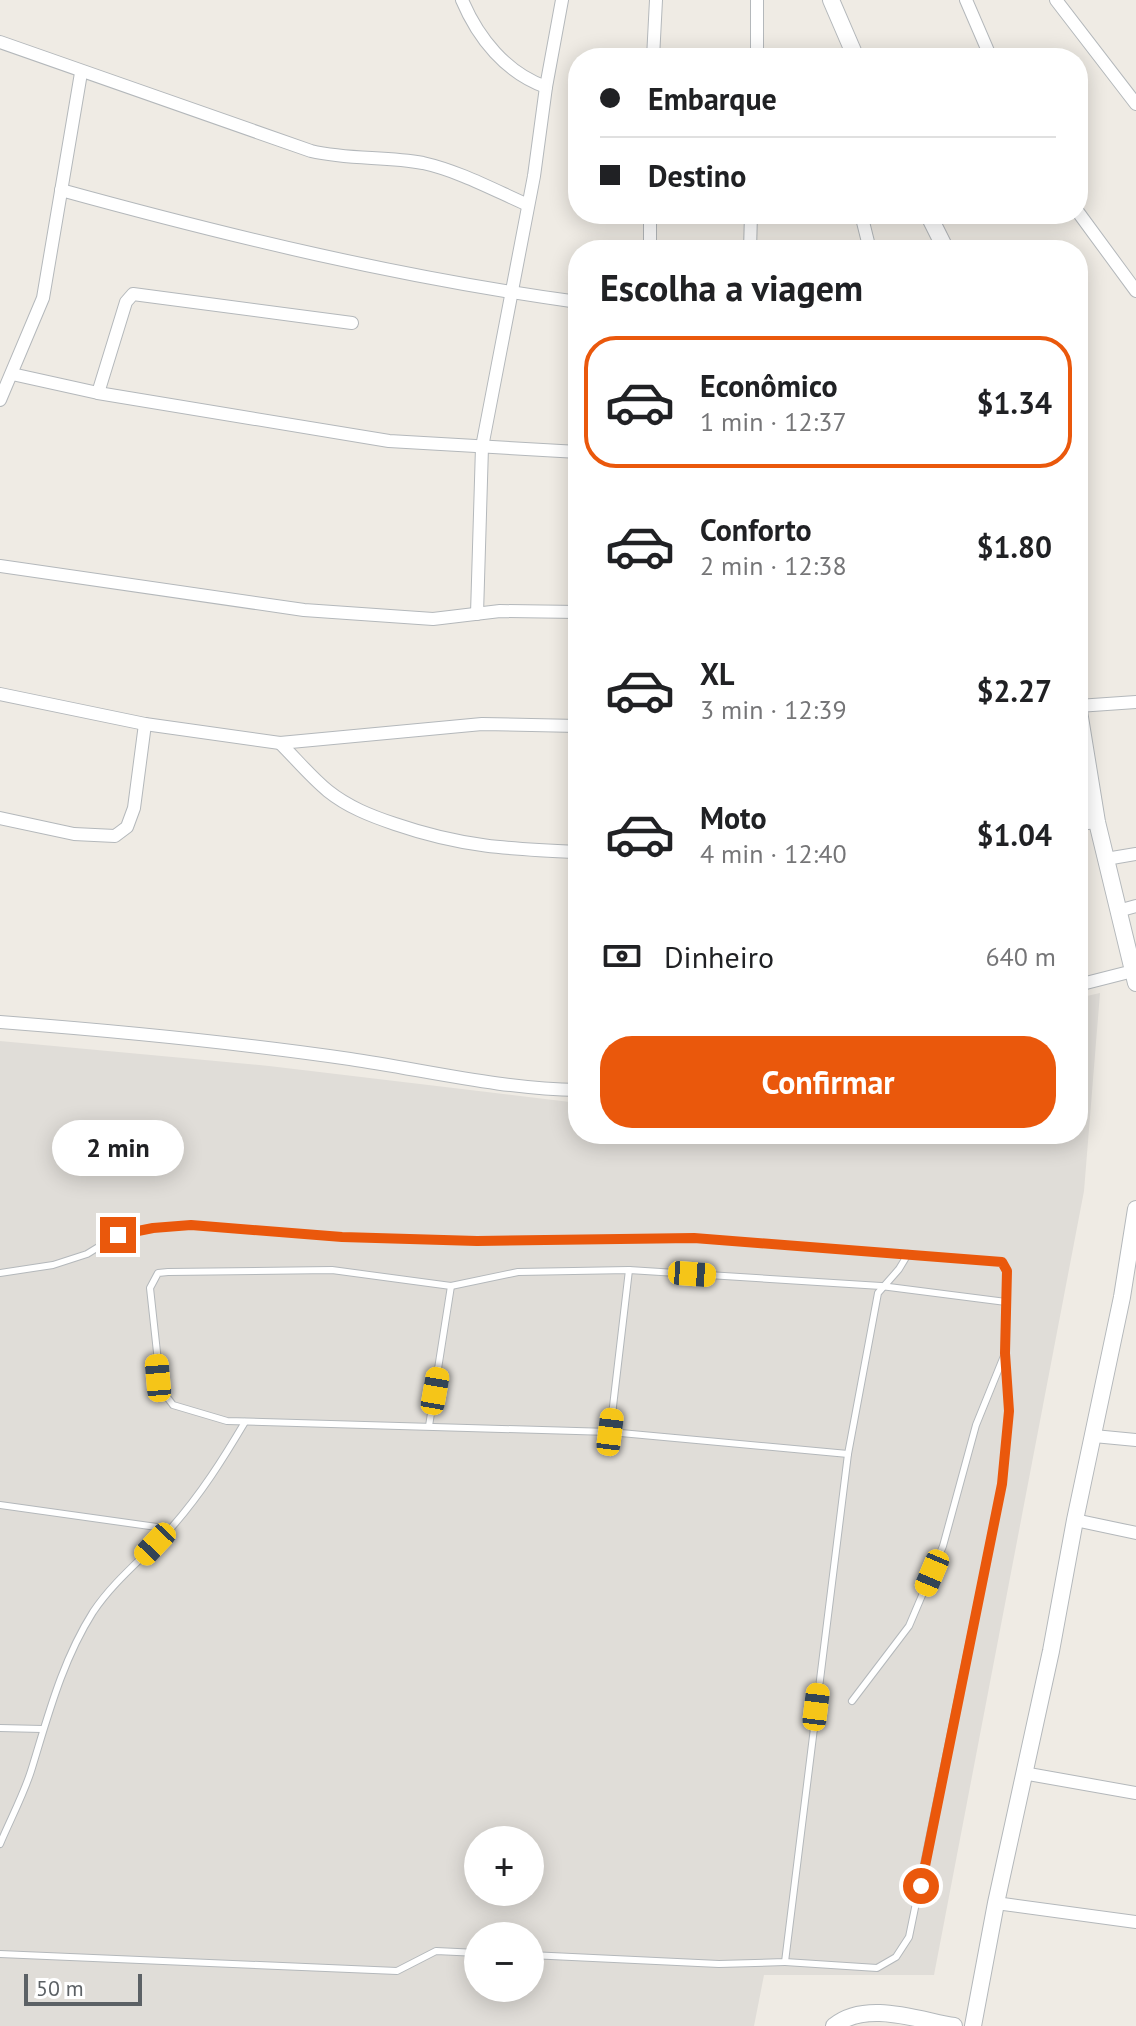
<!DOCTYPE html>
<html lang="pt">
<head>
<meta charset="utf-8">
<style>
	body { margin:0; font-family:"PT Sans",sans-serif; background:#f6f6f6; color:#202124; height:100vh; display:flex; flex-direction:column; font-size:30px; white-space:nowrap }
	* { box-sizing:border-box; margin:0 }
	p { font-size:26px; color:#757577 }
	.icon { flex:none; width:44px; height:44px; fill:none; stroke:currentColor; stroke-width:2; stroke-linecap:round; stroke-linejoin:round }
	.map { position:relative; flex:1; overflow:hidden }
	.side { position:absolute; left:568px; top:240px; width:520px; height:904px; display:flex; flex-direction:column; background:#fff; border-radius:32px; box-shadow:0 4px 20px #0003 }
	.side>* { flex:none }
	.banner { position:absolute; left:568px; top:48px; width:520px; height:176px; border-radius:32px; box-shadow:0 4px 20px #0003; display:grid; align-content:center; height:176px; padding:0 32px; background:#fff }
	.buttons { position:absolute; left:464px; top:1826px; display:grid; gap:16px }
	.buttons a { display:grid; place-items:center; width:80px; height:80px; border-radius:50%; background:#fff; box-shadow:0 4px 20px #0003; font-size:40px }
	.scale { position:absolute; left:24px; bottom:20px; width:118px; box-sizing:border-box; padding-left:8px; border:4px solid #5c6165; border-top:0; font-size:22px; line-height:28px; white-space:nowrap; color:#5c6165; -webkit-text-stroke:6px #fff; paint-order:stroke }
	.end { position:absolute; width:36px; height:36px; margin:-18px; border:10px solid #ea580c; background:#fff; box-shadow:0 0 0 4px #fff }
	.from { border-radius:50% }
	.bubble { position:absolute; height:56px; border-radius:28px; background:#fff; box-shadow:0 4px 20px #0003; font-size:26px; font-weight:700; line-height:56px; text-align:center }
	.car { position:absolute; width:24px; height:48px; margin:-24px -12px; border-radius:10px; box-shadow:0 0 6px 2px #0007; background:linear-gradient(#f5c518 24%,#345 0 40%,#f5c518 0 76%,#345 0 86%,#f5c518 0) }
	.banner b { display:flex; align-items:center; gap:28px; height:76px; font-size:30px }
	.banner b+b { border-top:2px solid #e0e0e0 }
	.banner i { width:20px; height:20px; background:#202124 }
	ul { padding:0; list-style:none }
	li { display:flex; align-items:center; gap:24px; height:132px; margin:0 16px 12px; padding:0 16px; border:4px solid transparent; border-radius:32px }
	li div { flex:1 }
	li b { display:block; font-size:30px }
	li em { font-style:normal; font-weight:700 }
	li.current { border-color:#ea580c }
	li>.icon { width:72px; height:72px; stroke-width:1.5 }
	h2 { padding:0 32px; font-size:36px; line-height:96px }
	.pay { display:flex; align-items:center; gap:20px; height:88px; padding:0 32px; font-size:30px }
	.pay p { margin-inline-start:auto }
	.action { display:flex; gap:16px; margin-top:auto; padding:16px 32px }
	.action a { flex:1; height:92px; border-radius:32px; background:#ea580c; color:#fff; font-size:32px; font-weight:700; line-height:92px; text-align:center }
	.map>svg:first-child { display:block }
</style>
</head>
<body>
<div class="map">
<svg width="1136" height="2026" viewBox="0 0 1136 2026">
	<rect width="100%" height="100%" fill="#efebe4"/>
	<!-- industrial -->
	<path fill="#e0ddd8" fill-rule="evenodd" d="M1100,993L1084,1191L934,1975H764L754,2026H0V1041L269,1066L578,1103V1134H1078V998ZM478,1840H530V1892H478ZM478,1936H530V1988H478Z"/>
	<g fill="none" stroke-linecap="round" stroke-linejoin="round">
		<defs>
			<g id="service">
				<path d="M0,1273L53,1265L87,1254L118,1235L153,1228L191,1225L342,1237L477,1241L694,1238L1002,1262L1007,1271L1005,1353L1009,1411L1002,1484L909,1937L896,1957L877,1968L785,1962"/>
				<path d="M429,1426L451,1286"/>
				<path d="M610,1432L629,1270"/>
				<path d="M848,1454L610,1432L227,1421L173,1405L161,1389L150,1288L158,1273L168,1272L332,1270L451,1286L518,1272L629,1270L881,1286L1006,1302"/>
				<path d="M0,1505L171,1529"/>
				<path d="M852,1701L909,1626L943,1546L976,1425L1004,1356"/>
				<path d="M0,1728L42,1729"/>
				<path d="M0,1844C10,1820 23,1796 31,1771C48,1716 62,1661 93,1612C115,1579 146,1556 172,1527C201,1494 223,1459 245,1422"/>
				<path d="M0,1954L397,1971L436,1951L478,1953"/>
				<path d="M530,1955L719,1964L785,1962L848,1454L878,1293L899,1269L908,1254"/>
			</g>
			<g id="minor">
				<path d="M462,0C478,38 506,73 546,87"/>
				<path d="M966,0L991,58"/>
				<path d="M1056,0L1136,104"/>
				<path d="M0,42L311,151C349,160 385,156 423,163C459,171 494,190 528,205"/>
				<path d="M653,58L656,0"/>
				<path d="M757,58V0"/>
				<path d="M61,190C232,237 402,278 578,302"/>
				<path d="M1078,212L1136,291"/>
				<path d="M650,214V250"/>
				<path d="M861,214L870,250"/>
				<path d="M750,250L751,214"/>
				<path d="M12,374L98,393L389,441L578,452"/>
				<path d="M98,393L126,302L133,294L352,323"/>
				<path d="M0,400L43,298L81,73"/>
				<path d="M0,566L304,610L433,619L500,611L578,612"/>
				<path d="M477,614L482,447L534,176L546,87L562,0"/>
				<path d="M0,694L145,724L280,743L482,724L578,726"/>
				<path d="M1078,706L1136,702"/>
				<path d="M280,743C296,759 311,777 328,791C348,807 371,816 395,824C462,847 508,849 578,852"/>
				<path d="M0,818L74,834L115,836L127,827L134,808L145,724"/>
				<path d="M1078,824L1097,822"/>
				<path d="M1106,859L1136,854"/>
				<path d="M1118,911L1136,906"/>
				<path d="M1078,985L1133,971"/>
				<path d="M0,1022C117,1031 233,1042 350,1059C425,1070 501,1089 578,1090"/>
				<path d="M1094,1436L1136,1440"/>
				<path d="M1075,1520L1136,1533"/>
				<path d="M1023,1773L1136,1793"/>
				<path d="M996,1903L1136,1922"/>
			</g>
			<g id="tertiary">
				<path d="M831,0L856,58"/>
				<path d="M928,214L946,250"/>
				<path d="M1078,705L1097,822L1136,983"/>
				<path d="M834,2026C866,2000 918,2020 954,2026"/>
				<path d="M973,2026L996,1903L1051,1651L1075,1520L1122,1297L1136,1209"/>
			</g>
		</defs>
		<!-- service casing -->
		<use href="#service" stroke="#b4b8bb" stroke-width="8"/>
		<!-- minor casing -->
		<use href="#minor" stroke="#b4b8bb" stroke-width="14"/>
		<!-- tertiary casing -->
		<use href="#tertiary" stroke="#b4b8bb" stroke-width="18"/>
		<!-- service -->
		<use href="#service" stroke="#fff" stroke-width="6"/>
		<!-- minor -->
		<use href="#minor" stroke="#fff" stroke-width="12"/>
		<!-- tertiary -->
		<use href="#tertiary" stroke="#fff" stroke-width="16"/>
	</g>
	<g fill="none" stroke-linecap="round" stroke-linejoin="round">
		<!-- route -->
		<path stroke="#ea580c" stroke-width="10" d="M118,1235L153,1228L191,1225L342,1237L477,1241L694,1238L1002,1262L1007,1271L1005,1353L1009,1411L1002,1484L921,1886"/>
	</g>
</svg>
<div class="buttons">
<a>+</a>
<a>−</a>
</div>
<div class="scale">50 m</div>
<i class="end from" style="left:921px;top:1886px"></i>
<i class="end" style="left:118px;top:1235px"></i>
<div class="bubble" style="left:52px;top:1120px;width:132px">2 min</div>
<i class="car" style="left:692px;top:1274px;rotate:94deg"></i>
<i class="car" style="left:158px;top:1378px;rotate:355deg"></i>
<i class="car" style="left:435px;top:1391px;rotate:10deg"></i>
<i class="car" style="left:610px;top:1432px;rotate:7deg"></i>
<i class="car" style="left:155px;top:1544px;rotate:223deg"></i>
<i class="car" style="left:932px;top:1573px;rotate:203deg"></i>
<i class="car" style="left:816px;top:1707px;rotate:7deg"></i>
<div class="banner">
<b><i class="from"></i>Embarque</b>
<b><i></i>Destino</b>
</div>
<section class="side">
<h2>Escolha a viagem</h2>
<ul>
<li class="current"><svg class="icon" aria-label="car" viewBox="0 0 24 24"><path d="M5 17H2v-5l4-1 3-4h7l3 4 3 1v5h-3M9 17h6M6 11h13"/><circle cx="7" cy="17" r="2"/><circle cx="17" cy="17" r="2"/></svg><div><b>Econômico</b><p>1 min · 12:37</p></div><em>$1.34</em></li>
<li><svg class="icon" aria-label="car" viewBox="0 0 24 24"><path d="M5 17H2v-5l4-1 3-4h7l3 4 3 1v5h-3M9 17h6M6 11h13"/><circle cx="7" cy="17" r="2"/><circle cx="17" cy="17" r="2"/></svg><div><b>Conforto</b><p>2 min · 12:38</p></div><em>$1.80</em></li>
<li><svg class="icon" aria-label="car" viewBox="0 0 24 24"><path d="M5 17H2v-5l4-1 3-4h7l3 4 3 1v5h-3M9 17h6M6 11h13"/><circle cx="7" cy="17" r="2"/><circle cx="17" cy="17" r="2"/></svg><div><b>XL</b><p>3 min · 12:39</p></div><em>$2.27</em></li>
<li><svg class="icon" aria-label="car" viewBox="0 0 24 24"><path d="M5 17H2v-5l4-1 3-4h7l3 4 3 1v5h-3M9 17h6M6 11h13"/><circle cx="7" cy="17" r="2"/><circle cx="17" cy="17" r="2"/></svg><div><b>Moto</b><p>4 min · 12:40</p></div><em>$1.04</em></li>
</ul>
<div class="pay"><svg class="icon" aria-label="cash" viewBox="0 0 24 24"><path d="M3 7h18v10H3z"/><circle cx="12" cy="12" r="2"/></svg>Dinheiro<p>640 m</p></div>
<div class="action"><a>Confirmar</a></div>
</section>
</div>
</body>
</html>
